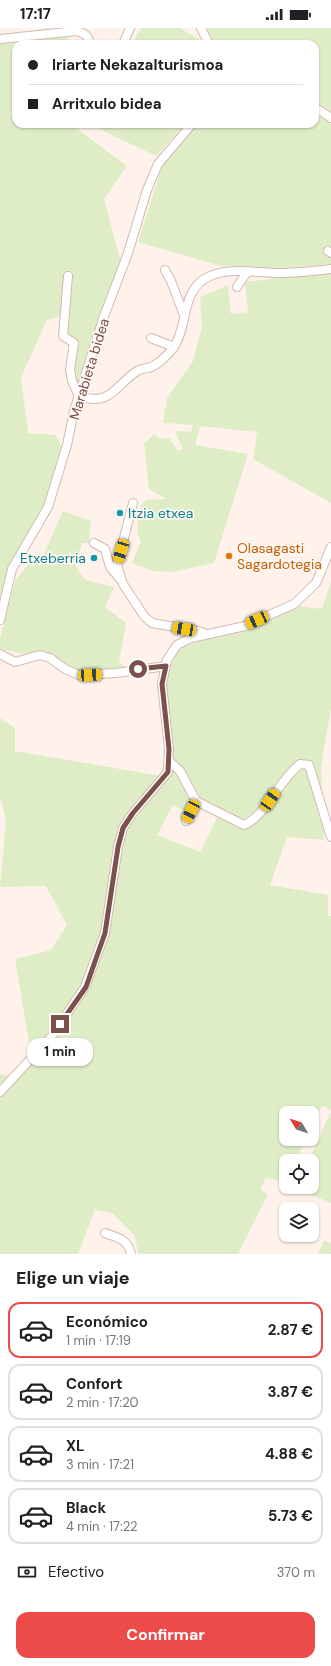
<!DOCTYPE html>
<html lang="es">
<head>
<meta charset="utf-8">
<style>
	body { margin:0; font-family:"DM Sans",sans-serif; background:#f6f6f6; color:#202124; height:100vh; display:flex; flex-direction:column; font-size:15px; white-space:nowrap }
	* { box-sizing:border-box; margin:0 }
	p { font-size:13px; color:#757577 }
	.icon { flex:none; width:22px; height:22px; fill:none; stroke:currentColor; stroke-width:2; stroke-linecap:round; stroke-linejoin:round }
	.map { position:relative; height:1226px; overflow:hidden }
	.details { display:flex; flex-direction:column; background:#fff; flex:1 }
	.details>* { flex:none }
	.top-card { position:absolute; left:12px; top:12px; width:307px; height:88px; border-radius:12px; box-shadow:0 1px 3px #0004; display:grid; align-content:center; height:88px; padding:0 16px; background:#fff }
	.needle { width:26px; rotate:309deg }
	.fabs { position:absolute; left:279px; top:1078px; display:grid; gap:8px }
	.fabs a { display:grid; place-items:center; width:40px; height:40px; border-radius:8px; background:#fff; box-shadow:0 1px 3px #0004; font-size:20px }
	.end { position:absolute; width:18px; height:18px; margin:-9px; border:5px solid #7b524b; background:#fff; box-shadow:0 0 0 2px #fff }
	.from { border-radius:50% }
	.bubble { position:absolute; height:28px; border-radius:12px; background:#fff; box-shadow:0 1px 3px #0004; font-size:13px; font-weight:700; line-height:28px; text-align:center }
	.car { position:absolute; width:12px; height:24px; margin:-12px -6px; border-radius:5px; box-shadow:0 0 3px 1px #0007; background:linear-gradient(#f5c518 24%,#345 0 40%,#f5c518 0 76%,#345 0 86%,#f5c518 0) }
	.top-card b { display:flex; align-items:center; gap:14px; height:38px; font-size:15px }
	.top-card b+b { border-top:1px solid #e0e0e0 }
	.top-card i { width:10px; height:10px; background:#202124 }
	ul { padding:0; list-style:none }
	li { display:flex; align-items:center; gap:12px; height:56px; margin:0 8px 6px; padding:0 8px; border:2px solid #e0e0e0; border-radius:12px }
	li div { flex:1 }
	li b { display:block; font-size:15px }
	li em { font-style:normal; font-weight:700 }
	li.current { border-color:#ec4b4a }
	li>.icon { width:36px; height:36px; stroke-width:1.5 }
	h2 { padding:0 16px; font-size:18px; line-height:48px }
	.pay { display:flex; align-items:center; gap:10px; height:44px; padding:0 16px; font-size:15px }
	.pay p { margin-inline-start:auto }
	.action { display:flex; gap:8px; margin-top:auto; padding:8px 16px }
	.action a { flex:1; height:46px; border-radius:12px; background:#ec4b4a; color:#fff; font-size:16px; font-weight:700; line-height:46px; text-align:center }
	.status { display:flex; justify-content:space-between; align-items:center; height:28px; padding:0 20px; background:#fff; direction:ltr }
	.status svg { height:11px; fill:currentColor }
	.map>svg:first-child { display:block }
</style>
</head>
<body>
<div class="status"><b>17:17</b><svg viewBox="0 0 49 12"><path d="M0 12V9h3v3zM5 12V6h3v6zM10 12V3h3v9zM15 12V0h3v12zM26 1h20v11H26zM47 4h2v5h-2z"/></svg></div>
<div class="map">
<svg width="331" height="1226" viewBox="0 0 331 1226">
	<rect width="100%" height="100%" fill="#fef2ea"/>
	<!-- green -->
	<g fill="#dfedc7" fill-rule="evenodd">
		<path d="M141,0H180L201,13L202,16H132Z"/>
		<path d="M207,0H331V84L315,72V16H219L213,13Z"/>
		<path d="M69,8L67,16H16V96H75L80,103L127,138L104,171L121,234L79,360L73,341L77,313L67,305L61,288L47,292L21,349L28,405L56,407L64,423L47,478L11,540L0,576V16Z"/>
		<path d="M315,85L331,96V236L283,240L221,238L138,214L162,139L196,96H315Z"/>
		<path d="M89,96H185L156,128Z"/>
		<path d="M331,244V475L253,431L257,404L200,398L195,417L248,426L214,535L172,544L153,543L132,535L141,513L137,504L141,477L147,472L166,471L149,461L144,416L154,406L160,411L169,410L178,423L183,421L175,403L191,404L193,397L163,395L167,370L193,333L202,298L200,269L228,257L231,286L248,284L245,254Z"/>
		<path d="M63,483L91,493L89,515H82L76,539L85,552L114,559L105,579L126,595L119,634L127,641L83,644L67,640L45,623L29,627L0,621V610L16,551L30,535L43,528Z"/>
		<path d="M331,554V681L321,739L324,812L287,809L270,857L328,867V888H331V1082L322,1078L312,1099V1085H286V1111H306L296,1133H286L285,1156L266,1149L260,1162L268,1166L238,1226H138L135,1208L112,1185L95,1182L78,1226H0V1046L19,1049L32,1033L15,931L51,922L67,897L46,858L0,859L6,794L2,774L0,772V690L15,700V723L161,748L171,708L165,656L171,634L180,621L194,615L249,600L297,578L322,581ZM191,773L218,788L200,824L157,807L173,777L185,783Z"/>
		<path d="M331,1084V1175L302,1163L299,1159H312V1133H308Z"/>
		<path d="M324,1212L331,1215V1226H318Z"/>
	</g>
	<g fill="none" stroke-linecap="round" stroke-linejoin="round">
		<defs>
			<g id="street">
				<path d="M201,0L209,16"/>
				<path d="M0,11L76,3C85,5 88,7 90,16"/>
				<path d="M123,16L130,0"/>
				<path d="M315,79L331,90"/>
				<path d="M328,223L331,225"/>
				<path d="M165,242L171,253L184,287"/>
				<path d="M68,248L63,308L74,315L70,342L72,353L79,368C110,379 115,358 137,343C143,340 144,341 148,340C157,338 169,326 174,319C189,297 180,261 210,248C230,239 258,245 279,245C296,245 314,243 331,241"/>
				<path d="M237,259L247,244"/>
				<path d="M151,310L174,319"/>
				<path d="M133,475L117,537L123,556L144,588L152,595L198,603L207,606"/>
				<path d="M94,515L105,521L110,539L120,551"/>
				<path d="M0,592L12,541L48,479L67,417L74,383L103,291L128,225L147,162L158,136L192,96"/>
				<path d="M0,626L15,634L40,627L50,630L65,641L79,647L116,645L166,638"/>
				<path d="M169,733L180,743L196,773L244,797C266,788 279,752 300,736L309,737L331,809"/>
				<path d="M186,793L196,773"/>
				<path d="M0,1064L52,1008L85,959L105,905L118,819L123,800L133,785L168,744L169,721L162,656L167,632L177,617L191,610L245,598L294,576L316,555L331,519"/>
				<path d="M105,1205C118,1210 128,1211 131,1226"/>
			</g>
		</defs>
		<!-- street casing -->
		<use href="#street" stroke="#d4b9b1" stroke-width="10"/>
		<!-- street -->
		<use href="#street" stroke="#fff" stroke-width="8"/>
	</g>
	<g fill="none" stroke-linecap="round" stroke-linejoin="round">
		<!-- route -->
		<path stroke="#7b524b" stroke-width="5" d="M60,996L86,959L105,905L118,819L123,800L133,785L168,744L169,721L162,656L166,638L138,641"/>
	</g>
	<!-- markers -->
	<g fill="#0f9aa8" stroke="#fff7f2" stroke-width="1.5">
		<circle cx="120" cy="485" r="4"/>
		<circle cx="94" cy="530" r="4"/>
	</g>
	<circle fill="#e8710a" stroke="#fff7f2" stroke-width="1.5" cx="229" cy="528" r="4"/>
	<g text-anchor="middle" stroke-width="3.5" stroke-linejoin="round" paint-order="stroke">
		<!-- street labels -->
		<g font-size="14" fill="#7b524b" stroke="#fff7f2">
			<text transform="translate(89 341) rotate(-73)" y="5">Marabieta bidea</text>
		</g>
		<!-- culture labels -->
		<g font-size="14" fill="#0d838f" stroke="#fff7f2" text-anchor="start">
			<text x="128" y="490">Itzia etxea</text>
			<text x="86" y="535" text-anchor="end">Etxeberria</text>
		</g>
		<!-- food labels -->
		<g font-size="14" fill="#c56008" stroke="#fff7f2" text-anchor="start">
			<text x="237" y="525">Olasagasti<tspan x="237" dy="16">Sagardotegia</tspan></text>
		</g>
	</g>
</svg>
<div class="fabs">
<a><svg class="needle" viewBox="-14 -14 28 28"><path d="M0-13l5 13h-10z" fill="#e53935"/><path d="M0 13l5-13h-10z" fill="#757577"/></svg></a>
<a><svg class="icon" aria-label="locate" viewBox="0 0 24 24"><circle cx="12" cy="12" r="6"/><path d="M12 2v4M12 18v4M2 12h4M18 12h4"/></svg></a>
<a><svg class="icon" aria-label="layers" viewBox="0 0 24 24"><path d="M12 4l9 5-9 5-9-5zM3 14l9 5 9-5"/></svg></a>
</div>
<i class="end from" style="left:138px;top:641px"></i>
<i class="end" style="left:60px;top:996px"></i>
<div class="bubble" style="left:27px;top:1010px;width:66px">1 min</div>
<i class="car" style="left:121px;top:523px;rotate:197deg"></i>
<i class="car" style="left:257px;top:592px;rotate:246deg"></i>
<i class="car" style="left:184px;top:601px;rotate:280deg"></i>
<i class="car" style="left:90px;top:647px;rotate:87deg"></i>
<i class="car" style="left:270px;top:772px;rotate:34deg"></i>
<i class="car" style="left:191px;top:783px;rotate:206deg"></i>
<div class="top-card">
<b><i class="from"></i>Iriarte Nekazalturismoa</b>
<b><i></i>Arritxulo bidea</b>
</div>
</div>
<section class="details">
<h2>Elige un viaje</h2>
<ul>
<li class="current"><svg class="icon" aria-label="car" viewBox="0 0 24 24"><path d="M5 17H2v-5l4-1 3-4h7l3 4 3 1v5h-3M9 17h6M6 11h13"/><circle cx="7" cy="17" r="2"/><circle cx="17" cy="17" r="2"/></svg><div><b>Económico</b><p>1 min · 17:19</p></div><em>2.87 €</em></li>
<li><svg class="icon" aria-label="car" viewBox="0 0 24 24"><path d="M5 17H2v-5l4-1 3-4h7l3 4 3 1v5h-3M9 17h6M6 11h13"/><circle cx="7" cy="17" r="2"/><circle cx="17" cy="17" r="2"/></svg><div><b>Confort</b><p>2 min · 17:20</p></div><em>3.87 €</em></li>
<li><svg class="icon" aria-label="car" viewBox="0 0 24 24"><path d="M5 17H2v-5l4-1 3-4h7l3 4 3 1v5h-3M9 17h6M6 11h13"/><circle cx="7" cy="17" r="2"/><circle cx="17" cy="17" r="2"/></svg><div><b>XL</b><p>3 min · 17:21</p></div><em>4.88 €</em></li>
<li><svg class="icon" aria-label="car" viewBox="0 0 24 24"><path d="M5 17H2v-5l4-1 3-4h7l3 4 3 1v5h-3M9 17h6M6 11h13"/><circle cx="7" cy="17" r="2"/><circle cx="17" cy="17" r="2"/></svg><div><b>Black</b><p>4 min · 17:22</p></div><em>5.73 €</em></li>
</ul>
<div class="pay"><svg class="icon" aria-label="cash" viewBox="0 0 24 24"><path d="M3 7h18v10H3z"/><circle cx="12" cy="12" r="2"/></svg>Efectivo<p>370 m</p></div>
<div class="action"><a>Confirmar</a></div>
</section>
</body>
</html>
